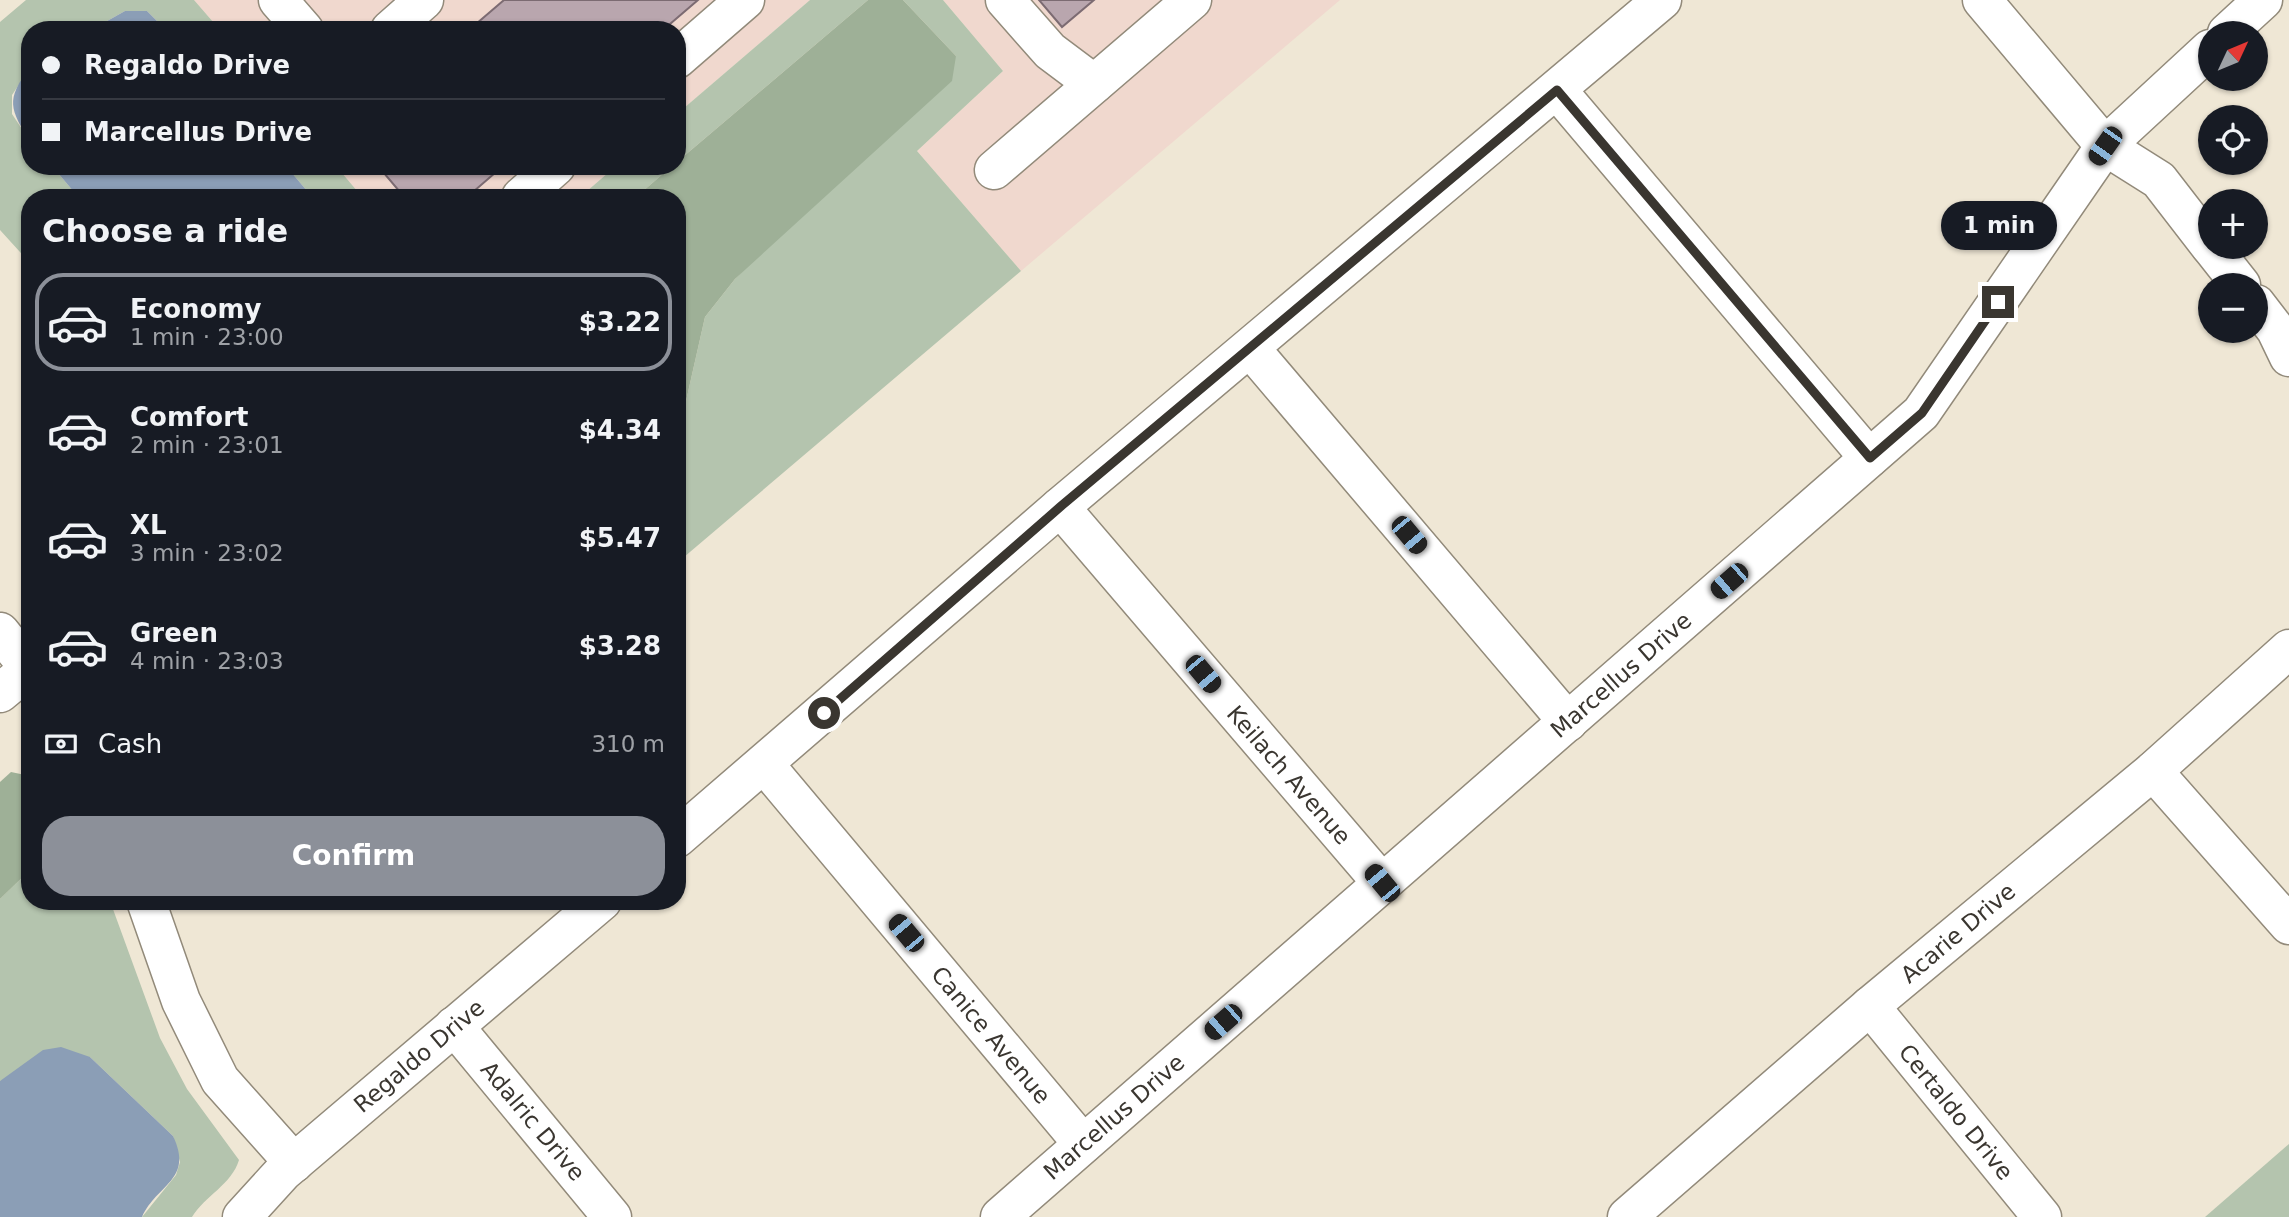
<!DOCTYPE html>
<html lang="en">
<head>
<meta charset="utf-8">
<style>
	body { margin:0; font-family:"DejaVu Sans",sans-serif; background:#242831; color:#f1f3f6; height:100vh; display:flex; flex-direction:column; font-size:26px; white-space:nowrap }
	* { box-sizing:border-box; margin:0 }
	p { font-size:23px; color:#9ea1a6 }
	.icon { flex:none; width:38px; height:38px; fill:none; stroke:currentColor; stroke-width:2; stroke-linecap:round; stroke-linejoin:round }
	.map { position:relative; flex:1; overflow:hidden }
	.details { position:absolute; left:21px; top:189px; width:665px; height:721px; display:flex; flex-direction:column; background:#171b24; border-radius:28px; box-shadow:0 2px 5px #0004 }
	.details>* { flex:none }
	.hud { position:absolute; left:21px; top:21px; width:665px; height:154px; border-radius:28px; box-shadow:0 2px 5px #0004; display:grid; align-content:center; height:154px; padding:0 21px; background:#171b24 }
	.needle { width:46px; rotate:46deg }
	.fabs { position:absolute; left:2198px; top:21px; display:grid; gap:14px }
	.fabs a { display:grid; place-items:center; width:70px; height:70px; border-radius:50%; background:#171b24; box-shadow:0 2px 5px #0004; font-size:35px }
	.end { position:absolute; width:32px; height:32px; margin:-16px; border:9px solid #3a3630; background:#fff; box-shadow:0 0 0 4px #fff }
	.from { border-radius:50% }
	.bubble { position:absolute; height:49px; border-radius:24px; background:#171b24; box-shadow:0 2px 5px #0004; font-size:23px; font-weight:800; line-height:49px; text-align:center }
	.car { position:absolute; width:21px; height:42px; margin:-21px -10px; border-radius:9px; box-shadow:0 0 5px 2px #0007; background:linear-gradient(#222 24%,#8ab4d8 0 40%,#222 0 76%,#8ab4d8 0 86%,#222 0) }
	.hud b { display:flex; align-items:center; gap:24px; height:66px; font-size:26px }
	.hud b+b { border-top:2px solid #363941 }
	.hud i { width:18px; height:18px; background:#f1f3f6 }
	ul { padding:0; list-style:none }
	li { display:flex; align-items:center; gap:21px; height:98px; margin:0 14px 10px; padding:0 7px; border:4px solid transparent; border-radius:28px }
	li div { flex:1 }
	li b { display:block; font-size:26px }
	li em { font-style:normal; font-weight:800 }
	li.selected { border-color:#8c9099 }
	li>.icon { width:63px; height:63px; stroke-width:1.5 }
	h2 { padding:0 21px; font-size:32px; line-height:84px }
	.pay { display:flex; align-items:center; gap:18px; height:77px; padding:0 21px; font-size:26px }
	.pay p { margin-inline-start:auto }
	.cta { display:flex; gap:14px; margin-top:auto; padding:14px 21px }
	.cta a { flex:1; height:80px; border-radius:28px; background:#8c9099; color:#fff; font-size:28px; font-weight:800; line-height:80px; text-align:center }
	.map>svg:first-child { display:block }
</style>
</head>
<body>
<div class="map">
<svg width="2289" height="1217" viewBox="0 0 2289 1217">
	<rect width="100%" height="100%" fill="#efe7d5"/>
	<!-- commercial -->
	<g fill="#f0d8ce">
		<path d="M194,0H810L677,114V30H220Z"/>
		<path d="M943,0H1340L1021,271L917,151L1003,71Z"/>
		<path d="M336,166H616L579,198H363Z"/>
	</g>
	<!-- green -->
	<g fill="#b4c4ae">
		<path d="M26,0H194L220,30H166L147,11H125L91,30H30V68L12,95V114L30,141V166H52L79,198H30V263L0,230V22Z"/>
		<path d="M810,0H868L677,162V114Z"/>
		<path d="M903,0H943L1003,71L917,151L1021,271L677,563V441L705,317L735,279L956,56Z"/>
		<path d="M286,166H336L363,198H313Z"/>
		<path d="M616,166H672L635,198H579Z"/>
		<path d="M30,870V901H110L160,1038L187,1089L239,1160C232,1184 205,1196 192,1217H142L176,1175L180,1162L173,1136L90,1057L0,1081V899Z"/>
		<path d="M2289,1144V1217H2205Z"/>
	</g>
	<!-- forest -->
	<g fill="#9eb097">
		<path d="M868,0H903L956,56L952,81L735,279L705,317L677,441V198H635L672,166H677V162Z"/>
		<path d="M11,772L30,776V870L0,899V782Z"/>
	</g>
	<!-- water -->
	<g fill="#8b9eb6">
		<path d="M125,11H147L166,30H91Z"/>
		<path d="M30,68V141C10,110 5,99 30,68Z"/>
		<path d="M52,166H286L313,198H79Z"/>
		<path d="M61,1047L90,1057L173,1136C194,1180 157,1184 142,1217H0V1081L43,1050Z"/>
	</g>
	<!-- building -->
	<g fill="#b9a6ae" stroke="#7c6b72" stroke-width="2">
		<path d="M504,0H698L663,30H469Z"/>
		<path d="M1039,0H1094L1062,27Z"/>
		<path d="M378,166H503L466,198H405Z"/>
	</g>
	<g fill="none" stroke-linecap="round" stroke-linejoin="round">
		<defs>
			<g id="minor">
				<path d="M278,0L304,30"/>
				<path d="M1005,0L1050,51L1094,84"/>
				<path d="M1982,0L2105,146L2159,180L2210,246"/>
				<path d="M390,30L424,0"/>
				<path d="M2227,33L2263,0"/>
				<path d="M677,59L745,0"/>
				<path d="M1557,90L1869,458"/>
				<path d="M994,170L1192,0"/>
				<path d="M521,197L556,166"/>
				<path d="M2211,247L2241,285"/>
				<path d="M2256,304L2276,330L2289,357"/>
				<path d="M1250,348L1568,722"/>
				<path d="M1060,507L1382,883"/>
				<path d="M0,632L30,669"/>
				<path d="M0,693L29,669"/>
				<path d="M765,765L1083,1144"/>
				<path d="M2153,771L2289,925"/>
				<path d="M677,838L1060,507L1662,0"/>
				<path d="M146,901L181,1001L220,1080L294,1163"/>
				<path d="M1870,1006L2042,1217"/>
				<path d="M454,1026L612,1217"/>
				<path d="M242,1217L283,1172L602,901"/>
				<path d="M1000,1217L1921,413L2105,146L2210,49"/>
				<path d="M1627,1217L1870,1006L2153,771L2289,649"/>
			</g>
		</defs>
		<!-- minor casing -->
		<use href="#minor" stroke="#928a7a" stroke-width="41"/>
		<!-- minor -->
		<use href="#minor" stroke="#fff" stroke-width="38"/>
	</g>
	<g fill="none" stroke-linecap="round" stroke-linejoin="round">
		<!-- route -->
		<path stroke="#3a3630" stroke-width="9" d="M824,713L1060,507L1557,90L1870,458L1922,413L1998,302"/>
	</g>
	<g text-anchor="middle" stroke-width="6" stroke-linejoin="round" paint-order="stroke">
		<!-- street labels -->
		<g font-size="23" fill="#3a3630" stroke="#fff">
			<text transform="translate(1621 675) rotate(-41)" y="8">Marcellus Drive</text>
			<text transform="translate(1289 775) rotate(49)" y="8">Keilach Avenue</text>
			<text transform="translate(1958 933) rotate(-40)" y="8">Acarie Drive</text>
			<text transform="translate(991 1035) rotate(50)" y="8">Canice Avenue</text>
			<text transform="translate(419 1056) rotate(-40)" y="8">Regaldo Drive</text>
			<text transform="translate(1956 1112) rotate(51)" y="8">Certaldo Drive</text>
			<text transform="translate(1114 1117) rotate(-41)" y="8">Marcellus Drive</text>
			<text transform="translate(533 1121) rotate(50)" y="8">Adalric Drive</text>
		</g>
	</g>
</svg>
<div class="fabs">
<a><svg class="needle" viewBox="-14 -14 28 28"><path d="M0-13l5 13h-10z" fill="#e53935"/><path d="M0 13l5-13h-10z" fill="#9ea1a6"/></svg></a>
<a><svg class="icon" aria-label="locate" viewBox="0 0 24 24"><circle cx="12" cy="12" r="6"/><path d="M12 2v4M12 18v4M2 12h4M18 12h4"/></svg></a>
<a>+</a>
<a>−</a>
</div>
<i class="end from" style="left:824px;top:713px"></i>
<i class="end" style="left:1998px;top:302px"></i>
<div class="bubble" style="left:1941px;top:201px;width:116px">1 min</div>
<i class="car" style="left:2105px;top:146px;rotate:215deg"></i>
<i class="car" style="left:1409px;top:535px;rotate:140deg"></i>
<i class="car" style="left:1729px;top:581px;rotate:229deg"></i>
<i class="car" style="left:1203px;top:674px;rotate:140deg"></i>
<i class="car" style="left:1382px;top:883px;rotate:320deg"></i>
<i class="car" style="left:906px;top:933px;rotate:320deg"></i>
<i class="car" style="left:1223px;top:1022px;rotate:229deg"></i>
<div class="hud">
<b><i class="from"></i>Regaldo Drive</b>
<b><i></i>Marcellus Drive</b>
</div>
<section class="details">
<h2>Choose a ride</h2>
<ul>
<li class="selected"><svg class="icon" aria-label="car" viewBox="0 0 24 24"><path d="M5 17H2v-5l4-1 3-4h7l3 4 3 1v5h-3M9 17h6M6 11h13"/><circle cx="7" cy="17" r="2"/><circle cx="17" cy="17" r="2"/></svg><div><b>Economy</b><p>1 min · 23:00</p></div><em>$3.22</em></li>
<li><svg class="icon" aria-label="car" viewBox="0 0 24 24"><path d="M5 17H2v-5l4-1 3-4h7l3 4 3 1v5h-3M9 17h6M6 11h13"/><circle cx="7" cy="17" r="2"/><circle cx="17" cy="17" r="2"/></svg><div><b>Comfort</b><p>2 min · 23:01</p></div><em>$4.34</em></li>
<li><svg class="icon" aria-label="car" viewBox="0 0 24 24"><path d="M5 17H2v-5l4-1 3-4h7l3 4 3 1v5h-3M9 17h6M6 11h13"/><circle cx="7" cy="17" r="2"/><circle cx="17" cy="17" r="2"/></svg><div><b>XL</b><p>3 min · 23:02</p></div><em>$5.47</em></li>
<li><svg class="icon" aria-label="car" viewBox="0 0 24 24"><path d="M5 17H2v-5l4-1 3-4h7l3 4 3 1v5h-3M9 17h6M6 11h13"/><circle cx="7" cy="17" r="2"/><circle cx="17" cy="17" r="2"/></svg><div><b>Green</b><p>4 min · 23:03</p></div><em>$3.28</em></li>
</ul>
<div class="pay"><svg class="icon" aria-label="cash" viewBox="0 0 24 24"><path d="M3 7h18v10H3z"/><circle cx="12" cy="12" r="2"/></svg>Cash<p>310 m</p></div>
<div class="cta"><a>Confirm</a></div>
</section>
</div>
</body>
</html>
